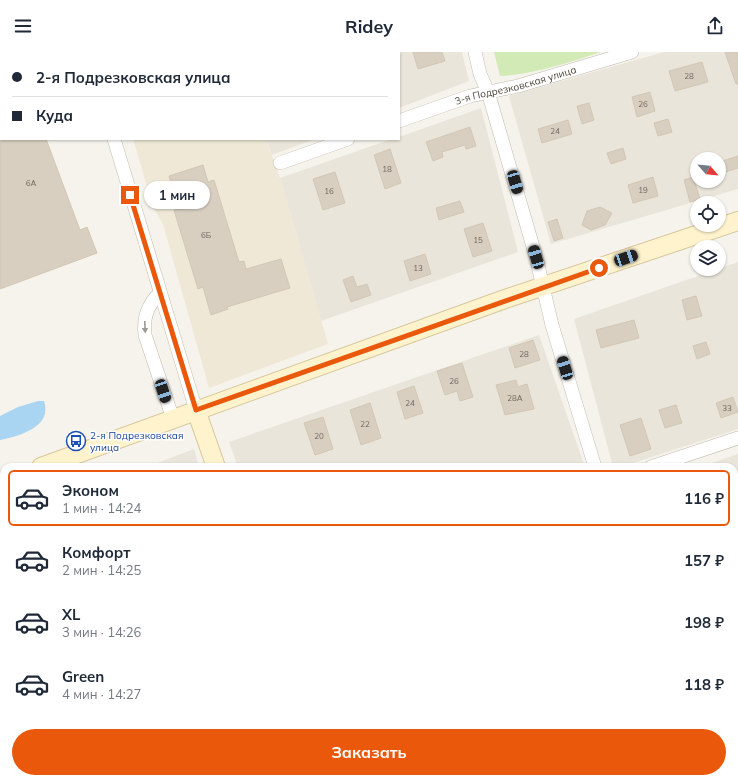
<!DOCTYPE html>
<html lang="ru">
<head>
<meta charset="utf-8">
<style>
	body { margin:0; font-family:Mulish,sans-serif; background:#f2f2f3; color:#1f2937; height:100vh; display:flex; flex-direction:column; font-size:15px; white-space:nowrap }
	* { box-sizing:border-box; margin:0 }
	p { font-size:13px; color:#747a83 }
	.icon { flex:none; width:22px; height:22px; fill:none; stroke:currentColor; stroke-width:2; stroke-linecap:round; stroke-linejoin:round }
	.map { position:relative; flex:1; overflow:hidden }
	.drawer { position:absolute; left:0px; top:411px; width:738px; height:320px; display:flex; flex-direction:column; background:#fff; border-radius:12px 12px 0 0; box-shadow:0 1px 3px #0004 }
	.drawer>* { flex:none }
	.guide { position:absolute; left:0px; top:0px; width:400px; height:88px; box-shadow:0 1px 3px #0004; display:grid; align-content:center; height:88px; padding:0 12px; background:#fff }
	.needle { width:26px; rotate:117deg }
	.fabs { position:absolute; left:690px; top:100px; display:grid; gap:8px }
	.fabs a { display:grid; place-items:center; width:36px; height:36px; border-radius:50%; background:#fff; box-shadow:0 1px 3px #0004; font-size:20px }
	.end { position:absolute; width:18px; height:18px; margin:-9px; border:5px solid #ea580c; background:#fff; box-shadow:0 0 0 2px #fff }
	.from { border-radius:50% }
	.bubble { position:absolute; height:28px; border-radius:14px; background:#fff; box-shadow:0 1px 3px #0004; font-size:13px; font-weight:700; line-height:28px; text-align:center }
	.car { position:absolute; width:12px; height:24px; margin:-12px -6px; border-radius:5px; box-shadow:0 0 3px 1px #0007; background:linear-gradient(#222 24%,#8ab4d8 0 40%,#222 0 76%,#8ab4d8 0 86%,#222 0) }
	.guide b { display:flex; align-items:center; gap:14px; height:38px; font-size:15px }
	.guide b+b { border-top:1px solid #e0e1e3 }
	.guide i { width:10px; height:10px; background:#1f2937 }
	ul { padding:7px 0 0; list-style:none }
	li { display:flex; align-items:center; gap:12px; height:56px; margin:0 8px 6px; padding:0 4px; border:2px solid transparent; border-radius:6px }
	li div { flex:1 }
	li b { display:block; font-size:15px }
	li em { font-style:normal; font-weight:700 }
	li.selected { border-color:#ea580c }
	li>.icon { width:36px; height:36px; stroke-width:1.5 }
	.button { display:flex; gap:8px; margin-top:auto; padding:8px 12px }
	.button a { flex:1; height:46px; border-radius:24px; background:#ea580c; color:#fff; font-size:16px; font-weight:700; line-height:46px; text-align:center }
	header { display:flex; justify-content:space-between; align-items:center; height:52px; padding:0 12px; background:#fff; font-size:18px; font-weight:700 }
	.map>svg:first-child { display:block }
</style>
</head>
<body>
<header><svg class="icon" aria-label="menu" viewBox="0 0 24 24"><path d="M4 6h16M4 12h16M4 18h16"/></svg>Ridey<svg class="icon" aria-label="share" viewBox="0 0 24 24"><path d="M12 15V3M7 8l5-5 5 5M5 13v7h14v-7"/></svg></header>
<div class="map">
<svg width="738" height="731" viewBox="0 0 738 731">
	<rect width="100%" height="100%" fill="#f6f3ec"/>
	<!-- residential -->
	<g fill="#eae5da" fill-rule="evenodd">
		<path d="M236,0H462L469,29L399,56V1Z"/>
		<path d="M664,0H738V137L551,192L509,44ZM697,107H719V129H697Z"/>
		<path d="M481,56L518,200L321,269L280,126L392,87H399V85Z"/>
		<path d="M266,87H315L272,103Z"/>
		<path d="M738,210V377L621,415H613L574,267Z"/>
		<path d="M539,283L585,415H238L229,390Z"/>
		<path d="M194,397L199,415H147Z"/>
		<path d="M738,402V568L734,569V415H700Z"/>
		<path d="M4,468V618L0,620V470Z"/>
		<path d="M738,592V731H711L708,727H734V594Z"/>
		<path d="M4,648V695L0,682V650Z"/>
		<path d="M14,727H237L225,731H15Z"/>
		<path d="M337,727H677L678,731H338Z"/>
	</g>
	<!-- education -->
	<g fill="#efe8d6">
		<rect x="106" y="0" width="130" height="1"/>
		<path d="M133,87H266L280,126L328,292L209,336L163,172L153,155Z"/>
	</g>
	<!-- green -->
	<path fill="#d2eab5" d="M494,0H601C568,11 535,22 500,24Z"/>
	<!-- water -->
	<path fill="#a9d4f2" d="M38,349H44C53,375 19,384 0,388V364L18,355Z"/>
	<!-- building -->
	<g fill="#d8cfc1" stroke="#d3c7b4">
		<path d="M413,0H442L445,9L418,17Z"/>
		<path d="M725,0H738V32H736Z"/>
		<path d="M702,10L708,30L675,39L669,19Z"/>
		<path d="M650,40L655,59L637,65L632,45Z"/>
		<path d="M589,51L594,68L582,72L577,54Z"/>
		<path d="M668,67L672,80L658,84L654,71Z"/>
		<path d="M568,68L572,82L542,91L538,77Z"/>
		<path d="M470,75L476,94L466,97L465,93L442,100L443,105L433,109L426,90Z"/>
		<path d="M0,87H46L80,178L87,175L97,201L0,237Z"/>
		<path d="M623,96L626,107L611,112L607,101Z"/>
		<path d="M390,97L401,131L385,137L374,103Z"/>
		<path d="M738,104V116L719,122V110Z"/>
		<path d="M203,113L208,130L214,128L239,210L244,209L246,217L281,207L290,236L227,255L228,257L211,263L203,235L198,237L174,158L179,157L169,124Z"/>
		<path d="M335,120L345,151L323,158L313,127Z"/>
		<path d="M653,125L658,144L633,151L628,133Z"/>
		<path d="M693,125L700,147L690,150L684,128Z"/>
		<path d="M460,149L464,160L439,168L436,156Z"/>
		<path d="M600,155L612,161L605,173L591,178L582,173L587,159Z"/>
		<path d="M557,167L563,186L554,189L548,170Z"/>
		<path d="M483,171L492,199L473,205L464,177Z"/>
		<path d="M425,202L431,222L410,229L404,209Z"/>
		<path d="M353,224L357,235L367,232L371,243L351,250L343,228Z"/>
		<path d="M696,244L702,264L687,268L682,248Z"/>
		<path d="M634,268L639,286L601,296L596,278Z"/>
		<path d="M533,288L540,308L515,316L509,296Z"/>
		<path d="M706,290L710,302L697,307L693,294Z"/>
		<path d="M462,311L473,345L460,349L457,339L445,343L437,319Z"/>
		<path d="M516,328L518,335L527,332L534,357L505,363L496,333Z"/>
		<path d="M414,334L423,361L405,367L397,340Z"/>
		<path d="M733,345L738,360L721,366L716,351Z"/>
		<path d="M370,351L381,386L361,393L350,358Z"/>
		<path d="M676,353L682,371L665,376L659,358Z"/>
		<path d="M323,365L333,397L315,403L304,371Z"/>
		<path d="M641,366L651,397L630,404L620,373Z"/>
	</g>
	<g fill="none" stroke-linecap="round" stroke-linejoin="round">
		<defs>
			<g id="street">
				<path d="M87,0L88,1"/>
				<path d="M475,0L480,22L488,40L536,205L552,273L595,415"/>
				<path d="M46,1L48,0"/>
				<path d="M0,25H1"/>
				<path id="s1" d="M399,69L470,44L518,34L632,0"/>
				<path d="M114,87L196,358"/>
				<path d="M280,111L348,87"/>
				<path d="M160,241C147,253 143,266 145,283L173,367"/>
				<path d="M651,415L738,386"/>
				<path d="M734,578L738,576"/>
				<path d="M0,635L4,634"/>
				<path d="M690,727L691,731"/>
				<path d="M0,729L1,731"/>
				<path d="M267,731L279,727"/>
			</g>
			<g id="secondary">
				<path d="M196,358L216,415"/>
				<path d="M41,415L505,247L738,169"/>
				<path d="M0,430L4,429"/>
				<path d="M320,727L321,731"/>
			</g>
		</defs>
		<!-- street casing -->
		<use href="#street" stroke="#c2bbae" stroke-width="14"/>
		<!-- secondary casing -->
		<use href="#secondary" stroke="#d6c79b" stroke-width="20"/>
		<!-- street -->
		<use href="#street" stroke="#fff" stroke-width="13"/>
		<!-- secondary -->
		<use href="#secondary" stroke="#fff3cd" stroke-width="18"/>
	</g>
	<!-- one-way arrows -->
	<defs><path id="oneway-solid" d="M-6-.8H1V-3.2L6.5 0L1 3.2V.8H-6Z"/></defs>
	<use fill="#9c9892" href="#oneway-solid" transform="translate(145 275) rotate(88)"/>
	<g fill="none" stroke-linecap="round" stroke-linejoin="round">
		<!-- route -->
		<path stroke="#ea580c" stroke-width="5" d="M130,143L196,358L599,216"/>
	</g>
	<!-- icons -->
	<defs>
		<symbol id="bus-ring" viewBox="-11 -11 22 22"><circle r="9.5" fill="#fff" stroke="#1a4fb4" stroke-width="1.5"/><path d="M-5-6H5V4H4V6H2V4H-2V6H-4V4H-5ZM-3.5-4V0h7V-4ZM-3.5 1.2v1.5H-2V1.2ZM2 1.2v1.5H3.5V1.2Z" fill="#1a4fb4"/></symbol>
	</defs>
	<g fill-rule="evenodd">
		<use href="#bus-ring" x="65" y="378" width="22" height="22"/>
	</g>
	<g text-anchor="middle" stroke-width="3" stroke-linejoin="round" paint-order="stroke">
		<!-- number labels -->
		<g font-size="8" fill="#6e675b">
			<text x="689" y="27">28</text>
			<text x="643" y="55">26</text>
			<text x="555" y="82">24</text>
			<text x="387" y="120">18</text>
			<text x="31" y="134">6А</text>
			<text x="643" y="141">19</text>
			<text x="329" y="142">16</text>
			<text x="206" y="186">6Б</text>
			<text x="478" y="191">15</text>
			<text x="418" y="219">13</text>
			<text x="524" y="305">28</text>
			<text x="454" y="332">26</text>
			<text x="515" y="349">28А</text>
			<text x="410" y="354">24</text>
			<text x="727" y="359">33</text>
			<text x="365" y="375">22</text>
			<text x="319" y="387">20</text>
		</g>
		<!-- street labels -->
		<g font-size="10" fill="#4b4439" stroke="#fff">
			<text dy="4" stroke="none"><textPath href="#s1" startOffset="122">3-я Подрезковская улица</textPath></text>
		</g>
		<!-- transit labels -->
		<g font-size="10" fill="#164399" stroke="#fff" text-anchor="start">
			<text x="90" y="387">2-я Подрезковская<tspan x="90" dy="12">улица</tspan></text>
		</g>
	</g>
</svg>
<div class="fabs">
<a><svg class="needle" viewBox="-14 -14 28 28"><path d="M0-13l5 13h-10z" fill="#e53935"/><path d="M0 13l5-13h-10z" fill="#747a83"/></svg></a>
<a><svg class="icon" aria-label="locate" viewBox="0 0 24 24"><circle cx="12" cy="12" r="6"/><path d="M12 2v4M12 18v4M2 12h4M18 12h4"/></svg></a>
<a><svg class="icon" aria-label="layers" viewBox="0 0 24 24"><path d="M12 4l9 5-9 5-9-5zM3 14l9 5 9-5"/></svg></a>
</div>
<i class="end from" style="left:599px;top:216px"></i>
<i class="end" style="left:130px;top:143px"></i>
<div class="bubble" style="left:144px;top:129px;width:66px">1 мин</div>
<i class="car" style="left:515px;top:130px;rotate:164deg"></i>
<i class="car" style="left:536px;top:205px;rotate:344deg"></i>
<i class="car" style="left:626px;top:206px;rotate:71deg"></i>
<i class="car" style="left:565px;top:316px;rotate:343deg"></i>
<i class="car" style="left:163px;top:339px;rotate:162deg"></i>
<div class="guide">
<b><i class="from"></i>2-я Подрезковская улица</b>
<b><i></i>Куда</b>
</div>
<section class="drawer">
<ul>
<li class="selected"><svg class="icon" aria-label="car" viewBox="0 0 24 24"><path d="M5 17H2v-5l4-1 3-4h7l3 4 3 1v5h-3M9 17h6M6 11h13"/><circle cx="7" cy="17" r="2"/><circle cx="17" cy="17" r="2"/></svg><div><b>Эконом</b><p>1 мин · 14:24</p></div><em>116 ₽</em></li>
<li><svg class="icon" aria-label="car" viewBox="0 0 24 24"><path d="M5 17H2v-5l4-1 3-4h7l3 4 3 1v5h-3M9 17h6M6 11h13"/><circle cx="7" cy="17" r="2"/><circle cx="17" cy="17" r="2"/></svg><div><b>Комфорт</b><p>2 мин · 14:25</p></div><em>157 ₽</em></li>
<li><svg class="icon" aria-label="car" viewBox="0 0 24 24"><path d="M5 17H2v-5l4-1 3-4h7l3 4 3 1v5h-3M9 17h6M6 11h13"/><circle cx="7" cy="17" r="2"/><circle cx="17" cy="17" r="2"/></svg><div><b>XL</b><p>3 мин · 14:26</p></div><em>198 ₽</em></li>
<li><svg class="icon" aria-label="car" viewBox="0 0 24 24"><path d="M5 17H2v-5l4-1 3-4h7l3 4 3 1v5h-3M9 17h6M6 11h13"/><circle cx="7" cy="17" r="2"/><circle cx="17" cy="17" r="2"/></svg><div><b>Green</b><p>4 мин · 14:27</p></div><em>118 ₽</em></li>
</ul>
<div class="button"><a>Заказать</a></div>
</section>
</div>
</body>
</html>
